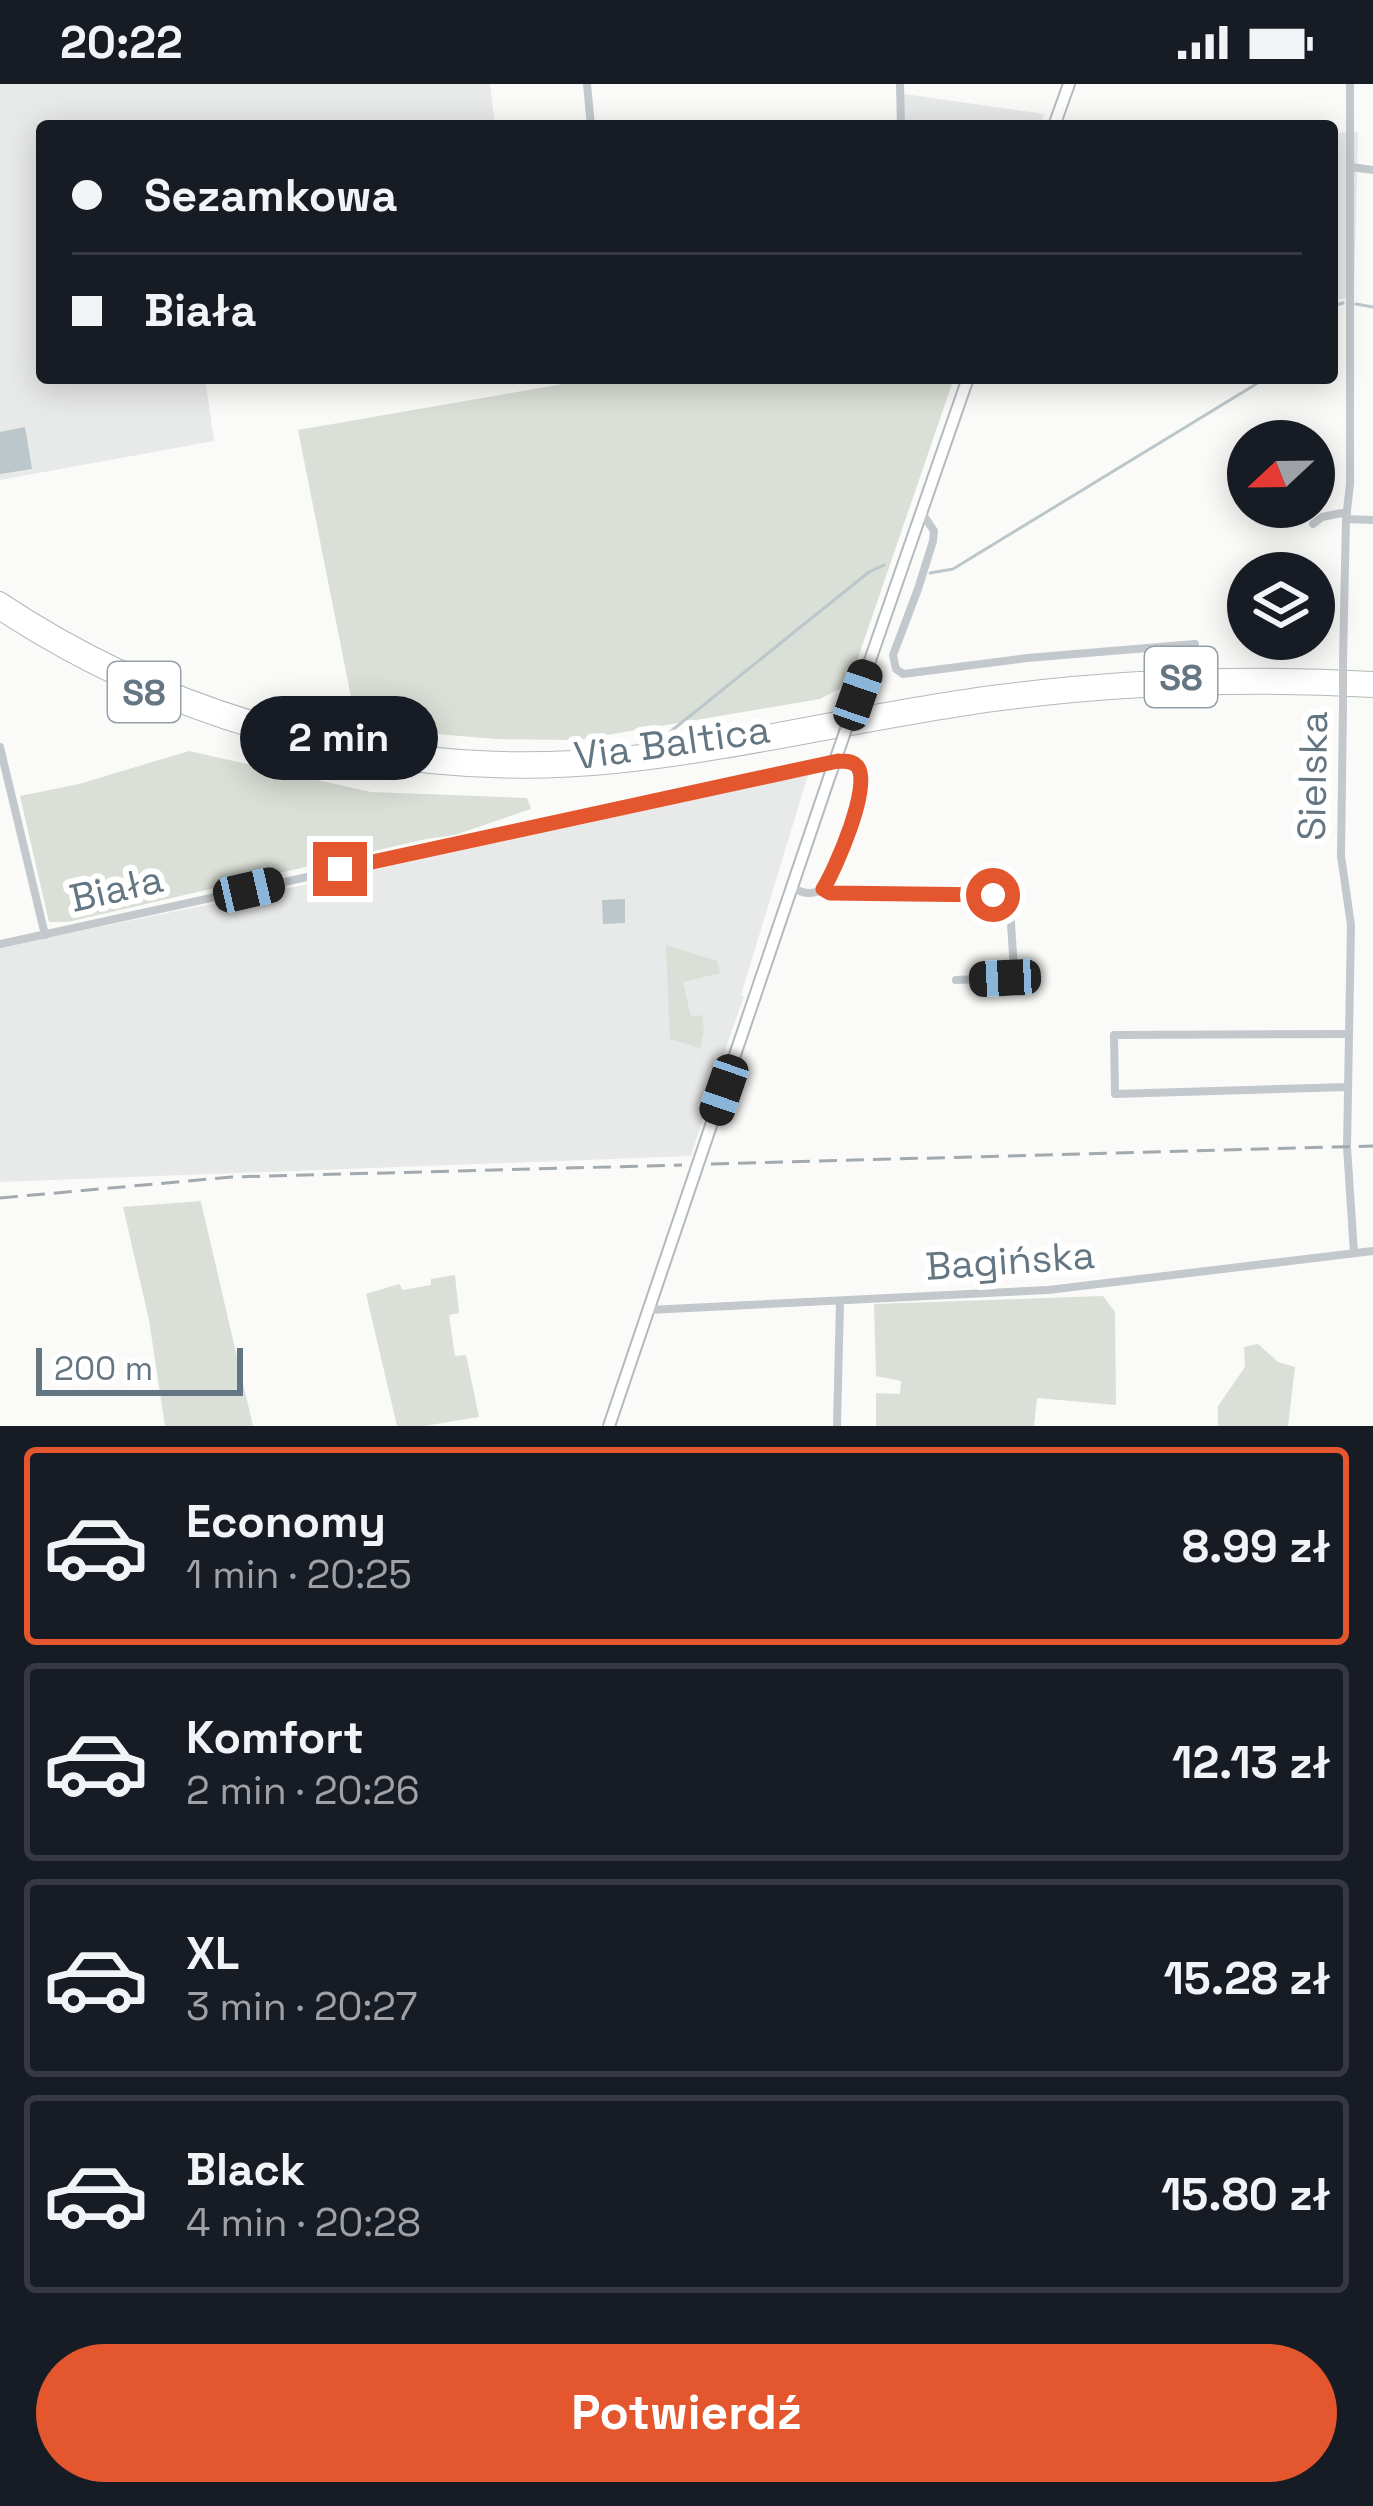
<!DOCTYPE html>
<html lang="pl">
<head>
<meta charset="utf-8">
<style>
	body { margin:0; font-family:"Space Grotesk",sans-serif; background:#242831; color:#f1f3f6; height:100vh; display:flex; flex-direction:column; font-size:45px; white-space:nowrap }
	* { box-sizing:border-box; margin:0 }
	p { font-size:39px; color:#9ea1a6 }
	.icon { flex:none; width:66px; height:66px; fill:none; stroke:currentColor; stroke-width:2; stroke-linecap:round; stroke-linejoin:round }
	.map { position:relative; height:1342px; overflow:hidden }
	.details { display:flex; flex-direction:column; background:#171b24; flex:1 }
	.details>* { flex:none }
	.guide { position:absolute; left:36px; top:36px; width:1302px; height:264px; border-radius:12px; box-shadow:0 6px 30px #0003; display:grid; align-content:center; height:264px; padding:0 36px; background:#171b24 }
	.needle { width:78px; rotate:248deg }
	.fabs { position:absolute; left:1227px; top:336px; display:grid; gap:24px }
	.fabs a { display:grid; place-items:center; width:108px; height:108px; border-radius:50%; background:#171b24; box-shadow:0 6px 30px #0003; font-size:60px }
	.scale { position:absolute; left:36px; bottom:30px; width:207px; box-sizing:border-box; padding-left:12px; border:6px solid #657683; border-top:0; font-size:33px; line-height:42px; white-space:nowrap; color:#657683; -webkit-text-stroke:9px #fff; paint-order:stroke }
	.end { position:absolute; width:54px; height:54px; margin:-27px; border:15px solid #e4572e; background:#fff; box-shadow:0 0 0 6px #fff }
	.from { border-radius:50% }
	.bubble { position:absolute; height:84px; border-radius:42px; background:#171b24; box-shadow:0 6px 30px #0003; font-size:39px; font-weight:600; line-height:84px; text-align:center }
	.car { position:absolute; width:36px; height:72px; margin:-36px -18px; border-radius:15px; box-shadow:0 0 9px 3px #0007; background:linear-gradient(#222 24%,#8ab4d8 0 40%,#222 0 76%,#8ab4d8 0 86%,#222 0) }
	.guide b { display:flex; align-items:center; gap:42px; height:114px; font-size:45px }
	.guide b+b { border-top:3px solid #363941 }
	.guide i { width:30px; height:30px; background:#f1f3f6 }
	ul { padding:21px 0 0; list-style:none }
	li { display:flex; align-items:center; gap:36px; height:198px; margin:0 24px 18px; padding:0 12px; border:6px solid #363941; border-radius:12px }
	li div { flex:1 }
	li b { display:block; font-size:45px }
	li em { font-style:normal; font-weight:600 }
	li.active { border-color:#e4572e }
	li>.icon { width:108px; height:108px; stroke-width:1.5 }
	.action { display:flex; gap:24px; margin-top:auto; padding:24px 36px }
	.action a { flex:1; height:138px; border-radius:72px; background:#e4572e; color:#fff; font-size:48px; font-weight:600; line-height:138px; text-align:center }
	.status { display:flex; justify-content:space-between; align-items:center; height:84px; padding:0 60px; background:#171b24; direction:ltr }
	.status svg { height:33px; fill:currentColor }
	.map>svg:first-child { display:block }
</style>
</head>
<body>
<div class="status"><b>20:22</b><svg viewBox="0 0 49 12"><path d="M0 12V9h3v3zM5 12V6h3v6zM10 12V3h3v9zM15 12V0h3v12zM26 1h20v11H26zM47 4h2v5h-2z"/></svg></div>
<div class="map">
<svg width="1373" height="1342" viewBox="0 0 1373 1342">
	<rect width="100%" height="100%" fill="#fafaf8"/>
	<!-- built -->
	<g fill="#e8e9e9">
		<path d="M0,0H490L495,42H42V294H205L214,357L0,396Z"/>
		<path d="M904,10L1038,29L1044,31L1040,42H903Z"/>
		<path d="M1358,48L1354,212L1332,217V49Z"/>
		<path d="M808,691L741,911L744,913L721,977L691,1072L0,1098V863L290,804Z"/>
	</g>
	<!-- green -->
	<g fill="#dadfd7">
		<path d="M597,294H954L849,600L820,615L577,656L495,655L357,643L298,346Z"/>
		<path d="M189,667L371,708L527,714L531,725L455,751L426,755L68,838H49L20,712L79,700Z"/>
		<path d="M666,861L717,877L720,889L683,898L691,933L702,931L704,947L700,964L670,955Z"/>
		<path d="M201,1117V1118L253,1342H165L149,1236L123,1123Z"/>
		<path d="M455,1191L459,1229L449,1231L455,1272L466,1271L479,1333L424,1342H397L366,1210L399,1200L403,1206L431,1201V1195Z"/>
		<path d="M1103,1212L1115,1228L1116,1321L1037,1314L1034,1342H876V1309L900,1310L901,1297L876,1292L874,1220Z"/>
		<path d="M1258,1260L1278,1278L1295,1283L1288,1342H1218V1322L1245,1283L1244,1263Z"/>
	</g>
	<!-- water -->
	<g fill="#bbc7cb">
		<path d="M25,343L32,385L0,390V348Z"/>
		<path d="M625,815V839L603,840L602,816Z"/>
	</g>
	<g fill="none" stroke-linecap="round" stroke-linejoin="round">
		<!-- stream -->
		<g stroke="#bbc7cb" stroke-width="3">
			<path d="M1356,220L1373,223"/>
			<path d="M1332,222L1343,219"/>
			<path d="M930,489L953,485L1266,294"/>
			<path d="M670,648L869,488L884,481"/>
		</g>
		<defs>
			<g id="secondary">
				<path d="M1054,42L1069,0"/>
				<path d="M858,611L968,294"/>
				<path d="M609,1342L830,691"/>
			</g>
			<g id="highway">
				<path d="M0,515C180,635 398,692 614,671C744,658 871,624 1000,608C1123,592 1249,588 1373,595"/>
				<path d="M0,529C181,647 398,704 615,682C744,669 871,636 1001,619C1123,603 1249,599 1373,606"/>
			</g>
		</defs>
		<!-- secondary casing -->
		<use href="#secondary" stroke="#b3babf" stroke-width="14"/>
		<!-- highway casing -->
		<use href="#highway" stroke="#b4b9bd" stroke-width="16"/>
		<!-- street -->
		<g stroke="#c3c8cc" stroke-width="8">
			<path d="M587,0L591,42"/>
			<path d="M900,0L901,42"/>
			<path d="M1351,83L1373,86"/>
			<path d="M922,429L934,447L933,457L918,505L893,571L896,585L903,590L1027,574L1195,560"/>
			<path d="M1346,435L1373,436"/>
			<path d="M1313,440L1322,433L1347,428"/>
			<path d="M1343,577L1346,435L1350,400V0"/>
			<path d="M1343,621L1341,772L1351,841L1347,1063L1354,1169"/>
			<path d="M0,663L45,851"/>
			<path d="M823,805L830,809L993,811L1003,816L1010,825L1014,885L1005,894L956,896"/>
			<path d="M0,860L838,677L856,681L862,696V705C855,726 836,796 820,806C811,812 801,808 792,804"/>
			<path d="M1348,1003L1115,1010L1114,951L1349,950"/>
			<path d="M649,1226L1048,1206L1373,1167"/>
			<path d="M837,1342L840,1218"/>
		</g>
		<!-- secondary -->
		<use href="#secondary" stroke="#fff" stroke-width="10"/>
		<!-- highway -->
		<use href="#highway" stroke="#fff" stroke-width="14"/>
		<!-- rail -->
		<g stroke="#a2aab0" stroke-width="3" stroke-dasharray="18 9" stroke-linecap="butt">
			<path d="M711,1080L1373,1062"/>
			<path d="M0,1114L232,1093L682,1081"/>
		</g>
		<defs>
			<path id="secondary-bridge" d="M830,691L858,611"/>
		</defs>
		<!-- secondary-bridge casing -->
		<use href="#secondary-bridge" stroke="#b3babf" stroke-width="14" stroke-linecap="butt"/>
		<!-- street-bridge -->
		<path stroke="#c3c8cc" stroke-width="8" d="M1343,621V577"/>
		<!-- secondary-bridge -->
		<use href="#secondary-bridge" stroke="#fff" stroke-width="10"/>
	</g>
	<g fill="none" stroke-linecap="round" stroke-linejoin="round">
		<!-- route -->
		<path stroke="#e4572e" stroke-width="15" d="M340,785L838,677C846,678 851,676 857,682C873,700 835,786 823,805L830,809L993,811"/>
	</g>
	<g text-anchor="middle" stroke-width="12" stroke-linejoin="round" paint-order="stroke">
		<!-- shield labels -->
		<g fill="#fff" stroke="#939fa8" stroke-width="3">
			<rect x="1145" y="563" width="72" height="60" rx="9"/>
			<rect x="108" y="578" width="72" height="60" rx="9"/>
		</g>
		<g font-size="36" font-weight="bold" fill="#657683">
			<text x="1181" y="606">S8</text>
			<text x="144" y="621">S8</text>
		</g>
		<!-- street labels -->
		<g font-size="39" fill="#657683" stroke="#fff">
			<text transform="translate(672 658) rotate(-8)" y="14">Via Baltica</text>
			<text transform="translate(1312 692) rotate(-89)" y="14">Sielska</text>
			<text transform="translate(116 804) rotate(-13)" y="14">Biała</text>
			<text transform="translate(1010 1176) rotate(-4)" y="14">Bagińska</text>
		</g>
	</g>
</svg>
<div class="fabs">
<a><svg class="needle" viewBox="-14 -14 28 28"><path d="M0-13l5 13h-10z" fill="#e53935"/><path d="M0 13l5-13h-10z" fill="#9ea1a6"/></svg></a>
<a><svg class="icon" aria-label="layers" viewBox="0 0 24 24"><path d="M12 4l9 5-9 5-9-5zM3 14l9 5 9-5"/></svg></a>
</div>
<div class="scale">200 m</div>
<i class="end from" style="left:993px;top:811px"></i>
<i class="end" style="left:340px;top:785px"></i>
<div class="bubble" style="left:240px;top:612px;width:198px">2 min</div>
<i class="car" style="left:858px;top:611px;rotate:19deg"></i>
<i class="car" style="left:249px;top:806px;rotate:77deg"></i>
<i class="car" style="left:1005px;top:894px;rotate:267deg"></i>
<i class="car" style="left:724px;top:1006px;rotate:199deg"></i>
<div class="guide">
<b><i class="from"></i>Sezamkowa</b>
<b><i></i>Biała</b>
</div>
</div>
<section class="details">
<ul>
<li class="active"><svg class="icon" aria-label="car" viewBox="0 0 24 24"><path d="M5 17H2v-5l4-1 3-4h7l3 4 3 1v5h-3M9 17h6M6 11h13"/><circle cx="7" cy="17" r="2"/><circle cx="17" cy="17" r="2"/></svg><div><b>Economy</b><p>1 min · 20:25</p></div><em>8.99 zł</em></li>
<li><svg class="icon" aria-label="car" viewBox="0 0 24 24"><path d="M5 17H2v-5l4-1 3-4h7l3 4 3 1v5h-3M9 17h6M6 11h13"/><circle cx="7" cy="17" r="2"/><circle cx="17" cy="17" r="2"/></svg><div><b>Komfort</b><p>2 min · 20:26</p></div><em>12.13 zł</em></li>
<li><svg class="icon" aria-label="car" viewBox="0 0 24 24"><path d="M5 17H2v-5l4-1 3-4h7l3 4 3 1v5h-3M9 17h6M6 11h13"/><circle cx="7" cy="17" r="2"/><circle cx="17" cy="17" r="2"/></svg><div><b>XL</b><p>3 min · 20:27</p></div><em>15.28 zł</em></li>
<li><svg class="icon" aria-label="car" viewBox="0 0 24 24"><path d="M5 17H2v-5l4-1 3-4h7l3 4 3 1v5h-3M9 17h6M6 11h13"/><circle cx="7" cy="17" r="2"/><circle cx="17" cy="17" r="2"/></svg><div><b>Black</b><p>4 min · 20:28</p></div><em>15.80 zł</em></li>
</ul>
<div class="action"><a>Potwierdź</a></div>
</section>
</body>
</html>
